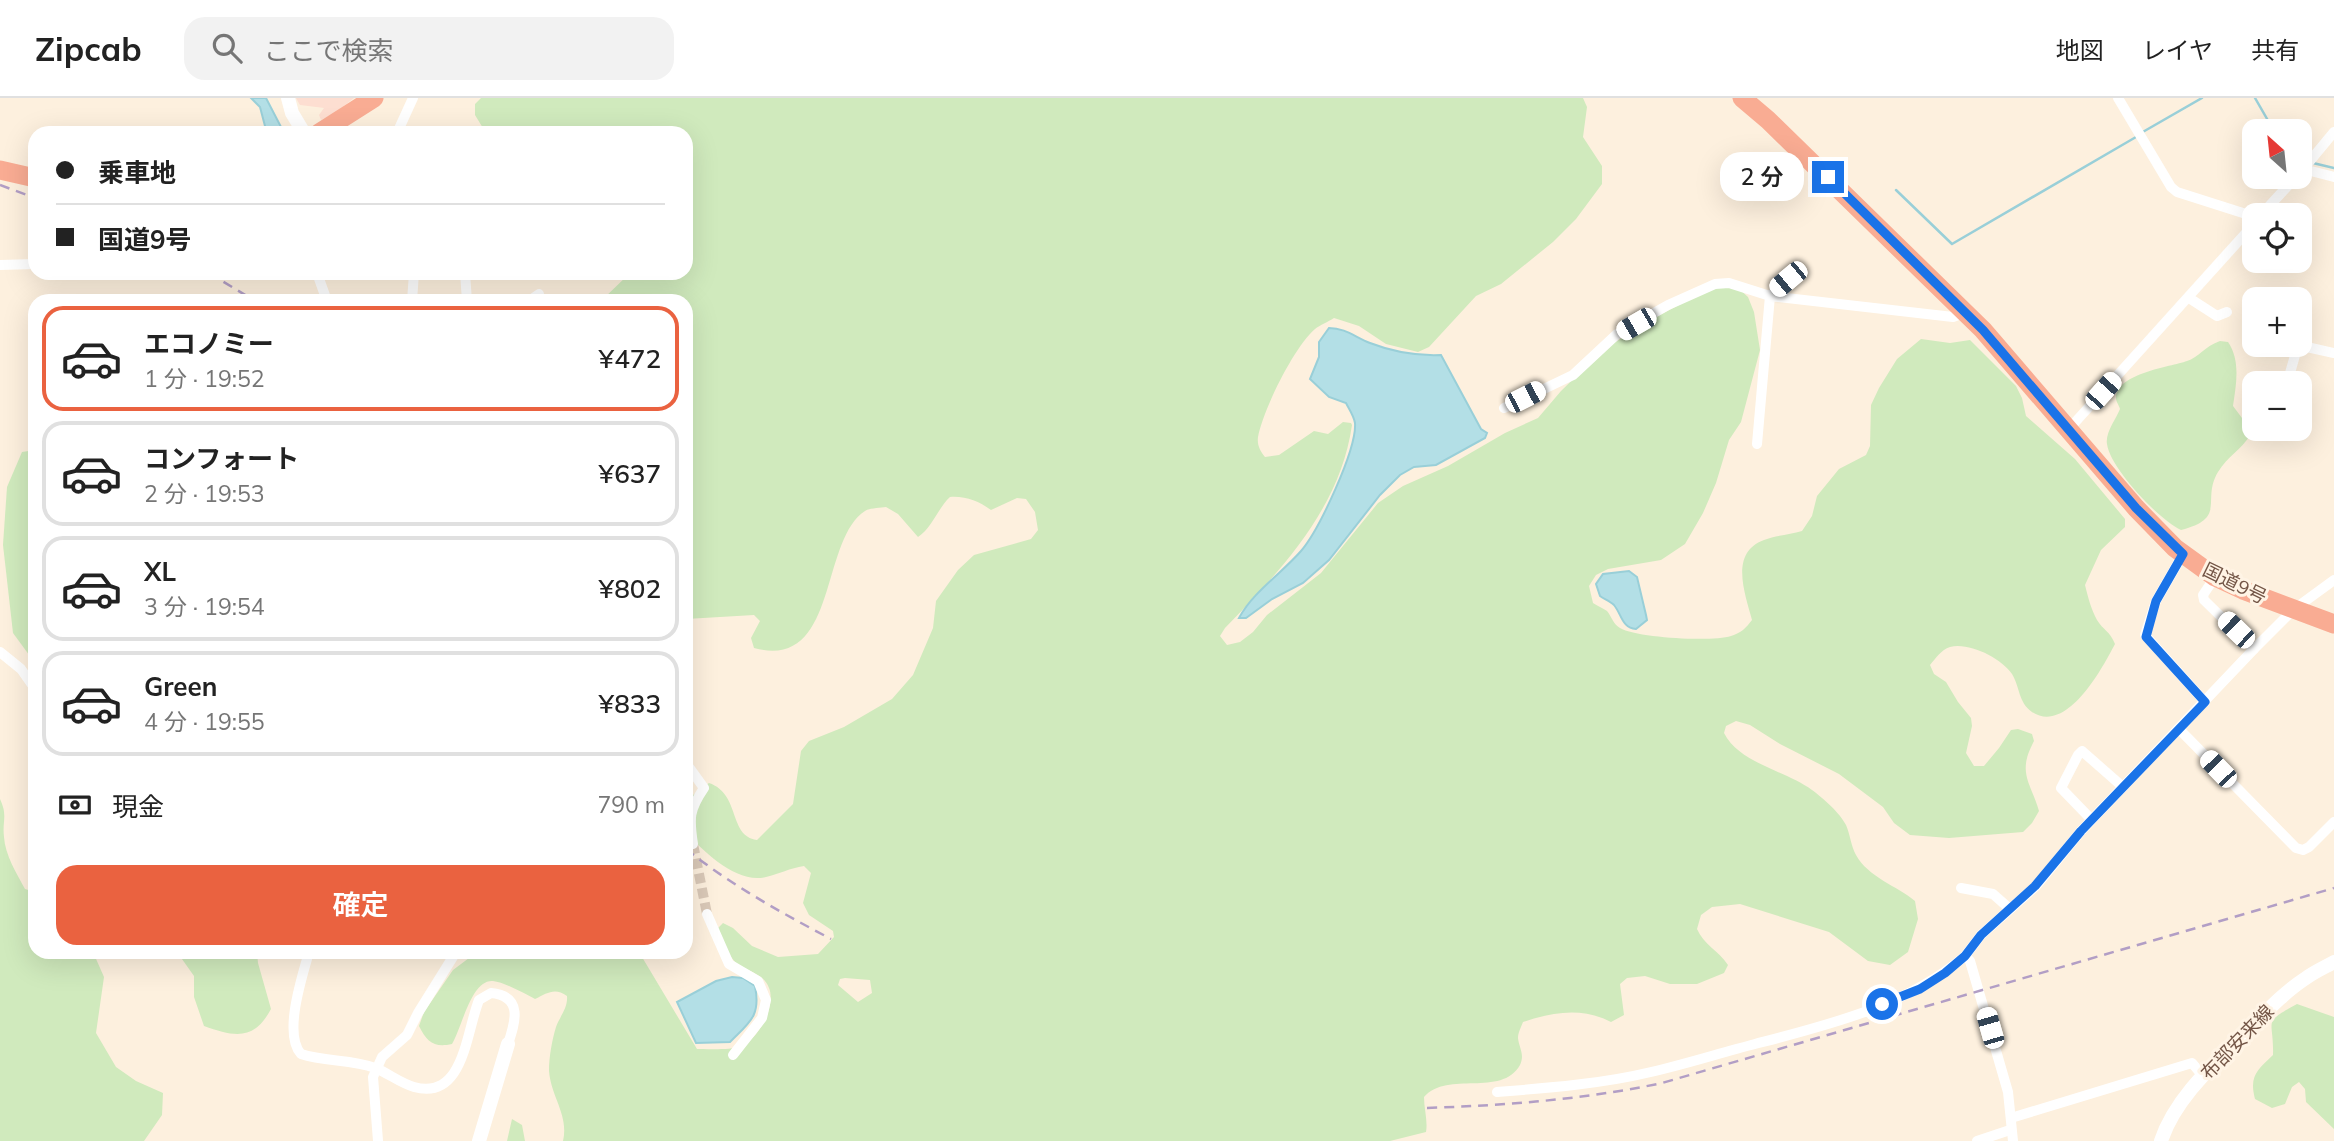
<!DOCTYPE html>
<html lang="ja">
<head>
<meta charset="utf-8">
<style>
	body { margin:0; font-family:Mulish,"Noto Sans JP",sans-serif; background:#f2f2f2; color:#222; height:100vh; display:flex; flex-direction:column; font-size:26px; white-space:nowrap }
	* { box-sizing:border-box; margin:0 }
	p { font-size:23px; color:#767676 }
	.icon { flex:none; width:38px; height:38px; fill:none; stroke:currentColor; stroke-width:2; stroke-linecap:round; stroke-linejoin:round }
	.map { position:relative; flex:1; overflow:hidden }
	.panel { position:absolute; left:28px; top:196px; width:665px; height:665px; display:flex; flex-direction:column; background:#fff; border-radius:21px; box-shadow:0 7px 28px #0002 }
	.panel>* { flex:none }
	.guide { position:absolute; left:28px; top:28px; width:665px; height:154px; border-radius:21px; box-shadow:0 7px 28px #0002; display:grid; align-content:center; height:154px; padding:0 28px; background:#fff }
	.needle { width:46px; rotate:333deg }
	.tools { position:absolute; left:2242px; top:21px; display:grid; gap:14px }
	.tools a { display:grid; place-items:center; width:70px; height:70px; border-radius:14px; background:#fff; box-shadow:0 7px 28px #0002; font-size:35px }
	.end { position:absolute; width:32px; height:32px; margin:-16px; border:9px solid #1a73e8; background:#fff; box-shadow:0 0 0 4px #fff }
	.from { border-radius:50% }
	.bubble { position:absolute; height:49px; border-radius:21px; background:#fff; box-shadow:0 7px 28px #0002; font-size:23px; font-weight:600; line-height:49px; text-align:center }
	.car { position:absolute; width:21px; height:42px; margin:-21px -10px; border-radius:9px; box-shadow:0 0 5px 2px #0007; background:linear-gradient(#fff 24%,#345 0 40%,#fff 0 76%,#345 0 86%,#fff 0) }
	.guide b { display:flex; align-items:center; gap:24px; height:66px; font-size:26px }
	.guide b+b { border-top:2px solid #e0e0e0 }
	.guide i { width:18px; height:18px; background:#222 }
	ul { padding:12px 0 0; list-style:none }
	li { display:flex; align-items:center; gap:21px; height:105px; margin:0 14px 10px; padding:0 14px; border:4px solid #e0e0e0; border-radius:21px }
	li div { flex:1 }
	li b { display:block; font-size:26px }
	li em { font-style:normal; font-weight:600 }
	li.on { border-color:#ea6240 }
	li>.icon { width:63px; height:63px; stroke-width:1.5 }
	.pay { display:flex; align-items:center; gap:18px; height:77px; padding:0 28px; font-size:26px }
	.pay p { margin-inline-start:auto }
	.primary-button { display:flex; gap:14px; margin-top:auto; padding:14px 28px }
	.primary-button a { flex:1; height:80px; border-radius:21px; background:#ea6240; color:#fff; font-size:28px; font-weight:600; line-height:80px; text-align:center }
	header { display:flex; align-items:center; gap:42px; box-sizing:border-box; height:98px; padding:0 35px; background:#fff; border-bottom:2px solid #e0e0e0 }
	header strong { font-size:33px }
	nav { display:flex; gap:38px; margin-inline-start:auto; font-size:24px }
	.search { width:490px; height:63px; background:#f2f2f2; display:flex; align-items:center; gap:18px; box-sizing:border-box; padding:0 24px; border-radius:21px; color:#767676; font-size:26px }
	.map>svg:first-child { display:block }
</style>
</head>
<body>
<header>
<strong>Zipcab</strong>
<div class="search"><svg class="icon" aria-label="search" viewBox="0 0 24 24"><circle cx="10" cy="10" r="6"/><path d="M15 15l6 6"/></svg>ここで検索</div>
<nav><a>地図</a><a>レイヤ</a><a>共有</a></nav>
</header>
<div class="map">
<svg width="2334" height="1043" viewBox="0 0 2334 1043">
	<rect width="100%" height="100%" fill="#fdf0de"/>
	<!-- commercial -->
	<path fill="#fdded1" d="M296,0H354L335,15L321,22L319,17L324,10L300,7Z"/>
	<!-- green -->
	<g fill="#d0eabd" fill-rule="evenodd">
		<path d="M481,0H1583L1587,9L1583,39L1602,68V86L1576,121L1553,144L1501,186L1476,198L1429,249L1418,254L1386,246L1359,228L1334,220C1328,224 1320,227 1315,231C1294,249 1263,312 1258,339C1257,347 1260,353 1265,359L1279,357L1314,333L1328,336L1343,324L1351,325L1352,327C1340,411 1281,472 1225,530L1220,538L1227,547L1240,544L1253,534L1267,517L1321,475L1378,405L1403,388L1448,368L1505,335L1538,320L1561,293L1603,252L1645,225L1705,193L1726,188L1737,189L1748,199L1754,214L1760,252L1741,324L1729,342L1716,385L1703,415L1685,446L1661,462L1608,471L1596,477L1589,488L1593,505C1597,508 1603,510 1607,513C1612,519 1613,526 1620,530C1637,540 1712,544 1731,538C1741,535 1746,530 1752,522C1745,495 1729,455 1764,442C1776,437 1790,437 1802,433L1812,418L1817,398L1839,371L1866,357L1870,348L1871,307L1879,290L1897,261L1921,241L1950,245L1970,242L2016,288L2022,300L2026,318L2075,361L2125,421V429L2101,452L2085,487C2088,499 2091,511 2097,522C2103,532 2110,533 2115,546C2103,569 2067,637 2032,614C2018,604 2020,589 2012,576C2001,560 1969,544 1950,549C1941,552 1936,560 1930,567L1934,576L1946,584L1958,604L1971,620L1972,628L1966,655L1974,668H1984L1999,650L2011,632L2018,631L2032,636L2034,643C2017,675 2030,683 2039,713L2032,725L2023,734L1949,740L1910,737L1894,725L1883,709L1839,676L1780,646L1750,627L1736,623L1726,628L1724,635C1740,666 1785,672 1812,692C1823,700 1840,715 1846,727C1850,736 1851,748 1856,757C1868,779 1897,788 1915,803L1918,821L1908,854L1890,867L1868,863L1829,834L1740,806L1712,809L1701,817L1697,831C1704,847 1718,852 1728,867L1724,875L1697,886H1670L1645,878L1627,880L1620,886L1624,917L1611,924C1582,909 1553,914 1523,924C1521,929 1518,935 1518,940C1519,950 1525,956 1520,967C1501,1000 1448,972 1424,999C1424,1011 1428,1023 1426,1034L1390,1043H563C569,1017 551,999 549,973C549,959 552,942 556,929C560,918 568,910 567,898C555,889 547,895 535,901C525,896 504,884 493,883C471,881 462,930 452,946C434,950 427,944 419,928L424,914L453,872L477,854H639L697,951C732,951 747,956 765,922C769,914 773,899 769,890C764,875 745,873 735,864C726,854 722,841 718,830L723,825L733,830L752,848L778,859L818,856L834,839L833,833L809,817L803,805L811,775L804,768C790,770 779,776 766,779C736,786 705,754 686,735C686,702 681,705 709,685C741,696 728,738 757,742L793,706L801,653L809,643L844,629L892,601L913,577L933,530L936,503L958,472L974,457L1031,441L1038,432L1035,414L1026,401L1017,400L991,412C978,403 966,398 950,399C938,410 932,430 918,439L898,416L886,409C880,410 869,410 865,413C819,443 839,573 754,550L751,540L760,523L754,517L686,521V379L688,371L686,354V203H601L630,175H686V35H486L475,17V6ZM845,880L870,882L872,895L858,904L838,887L840,881Z"/>
		<path d="M2220,243L2228,244C2241,263 2236,287 2233,308L2248,328L2251,336C2242,351 2227,359 2218,374C2201,402 2228,420 2181,432C2159,422 2110,370 2107,346C2105,335 2116,321 2120,311C2119,307 2116,304 2116,300C2117,275 2170,269 2187,263C2198,260 2205,248 2220,243Z"/>
		<path d="M35,352V565L13,535L3,447L7,389L22,354Z"/>
		<path d="M0,701C8,718 2,723 4,739C5,757 17,776 25,791L35,794V854H93L104,879L96,935L116,969L136,983L163,995L162,1017L144,1043H0Z"/>
		<path d="M177,854H257L258,865L271,911C254,943 235,939 204,928L194,899V878Z"/>
		<path d="M2297,906L2334,919V1031L2306,1004L2305,991L2299,984L2292,989L2285,1006L2272,1010L2255,1001C2249,978 2257,972 2273,957C2274,920 2261,926 2297,906Z"/>
		<path d="M512,1021L522,1027L525,1043H507Z"/>
	</g>
	<!-- water -->
	<g fill="#b3dfe6" stroke="#99cfd8" stroke-width="2">
		<path d="M251,0H266L281,29V35H270L265,28L260,9Z"/>
		<path d="M1329,230C1345,230 1355,239 1370,245C1393,254 1416,258 1441,257L1481,331L1487,335L1485,340L1436,367L1414,369L1400,377L1380,397L1329,462L1303,485L1272,501L1246,520H1239C1253,494 1282,475 1301,453C1319,432 1357,351 1355,325C1354,318 1349,311 1346,305L1329,299L1310,281L1319,259V244Z"/>
		<path d="M1629,473L1637,479L1646,517L1647,522L1636,531C1622,530 1622,517 1614,507C1610,503 1604,501 1600,498L1596,486L1603,476Z"/>
		<path d="M732,879L743,880L755,888C761,918 750,924 730,944L696,945L677,904L716,883Z"/>
	</g>
	<g fill="none" stroke-linecap="round" stroke-linejoin="round">
		<!-- stream -->
		<g stroke="#99cfd8" stroke-width="2.5">
			<path d="M2255,0L2274,33"/>
			<path d="M2141,35L2202,0"/>
			<path d="M2313,65L2334,70"/>
			<path d="M1896,92L1952,146L2136,39"/>
		</g>
		<!-- street-tunnel -->
		<path stroke="#dac9b8" stroke-width="10" stroke-dasharray="10 5" stroke-linecap="butt" d="M693,746L707,816"/>
		<!-- street -->
		<g stroke="#fff" stroke-width="10">
			<path d="M2118,0L2171,89L2177,94L2246,116L2254,122"/>
			<path d="M397,35L413,0"/>
			<path d="M2303,71L2334,79"/>
			<path d="M2300,75L2334,34"/>
			<path d="M2261,117L2296,79"/>
			<path d="M0,167L35,166"/>
			<path d="M317,175L327,203"/>
			<path d="M465,175L467,203"/>
			<path d="M2189,200L2217,218L2227,214"/>
			<path d="M412,203L414,175"/>
			<path d="M529,203L539,196"/>
			<path d="M2288,282L2298,247L2334,255"/>
			<path d="M1504,310L1573,277L1617,236L1668,207L1715,186L1729,185L1770,198L1953,219L1966,214"/>
			<path d="M2069,331L2254,126"/>
			<path d="M1757,346L1770,198L1788,181"/>
			<path d="M2183,456L2156,503L2145,537L2205,604"/>
			<path d="M2215,479L2203,497L2204,502L2254,551"/>
			<path d="M0,554L21,571L35,591"/>
			<path d="M2179,631L2296,750L2303,752L2309,749L2334,724"/>
			<path d="M686,665L704,690C689,712 689,720 693,746"/>
			<path d="M2089,719L2061,690L2078,657L2082,653L2123,689"/>
			<path d="M1961,790L1993,796L2010,811"/>
			<path d="M707,816L729,866L758,883L766,902L762,920L733,957"/>
			<path d="M309,854C302,879 283,936 301,956C325,964 352,961 375,970C388,975 400,985 414,989C464,1003 466,934 479,902L491,895C524,898 515,925 508,946"/>
			<path d="M1497,994C1548,990 1601,986 1651,974C1686,966 1720,955 1755,946C1828,927 1907,908 1965,858"/>
			<path d="M2011,1020L2192,965L2203,978"/>
			<path d="M378,1043L373,979L382,959L407,937L418,915L456,854"/>
			<path d="M1977,1043L2010,1032"/>
			<path d="M2013,1043L2008,994L1970,863L1965,858L1981,837L2036,788L2081,733L2254,551L2293,512L2334,482"/>
		</g>
		<!-- secondary -->
		<g stroke="#fff" stroke-width="14">
			<path d="M288,0L292,15L304,35"/>
			<path d="M479,1043L508,946"/>
			<path d="M2161,1043C2175,1000 2215,965 2246,934C2265,915 2283,895 2306,880C2314,874 2325,869 2334,864"/>
		</g>
		<!-- highway -->
		<g stroke="#f9ac93" stroke-width="19">
			<path d="M1742,0L1768,22L1983,232L2136,410L2175,450L2215,479L2243,492L2334,526"/>
			<path d="M319,35L374,0"/>
			<path d="M0,72L35,80"/>
		</g>
		<!-- rail -->
		<g stroke="#b29ec5" stroke-width="2.5" stroke-dasharray="10 7" stroke-linecap="butt">
			<path d="M0,87L35,100"/>
			<path d="M209,175L255,203"/>
			<path d="M686,751C731,787 780,814 831,841"/>
			<path d="M1427,1010C1508,1007 1581,1002 1662,985L2334,790"/>
		</g>
	</g>
	<g fill="none" stroke-linecap="round" stroke-linejoin="round">
		<!-- route -->
		<path stroke="#1a73e8" stroke-width="9" d="M1828,79L1983,232L2136,410L2183,456L2156,503L2146,539L2205,604L2081,733L2035,788L1981,837L1965,858L1945,875L1920,891L1882,906"/>
	</g>
	<g text-anchor="middle" stroke-width="6" stroke-linejoin="round" paint-order="stroke">
		<!-- street labels -->
		<g font-size="19" fill="#735546" stroke="#fff4e5">
			<text transform="translate(2235 485) rotate(26)" y="7">国道9号</text>
			<text transform="translate(2237 944) rotate(-46)" y="7">布部安来線</text>
		</g>
	</g>
</svg>
<div class="tools">
<a><svg class="needle" viewBox="-14 -14 28 28"><path d="M0-13l5 13h-10z" fill="#e53935"/><path d="M0 13l5-13h-10z" fill="#767676"/></svg></a>
<a><svg class="icon" aria-label="locate" viewBox="0 0 24 24"><circle cx="12" cy="12" r="6"/><path d="M12 2v4M12 18v4M2 12h4M18 12h4"/></svg></a>
<a>+</a>
<a>−</a>
</div>
<i class="end from" style="left:1882px;top:906px"></i>
<i class="end" style="left:1828px;top:79px"></i>
<div class="bubble" style="left:1720px;top:54px;width:84px">2 分</div>
<i class="car" style="left:1788px;top:181px;rotate:230deg"></i>
<i class="car" style="left:1636px;top:226px;rotate:240deg"></i>
<i class="car" style="left:2103px;top:293px;rotate:42deg"></i>
<i class="car" style="left:1525px;top:299px;rotate:63deg"></i>
<i class="car" style="left:2236px;top:532px;rotate:314deg"></i>
<i class="car" style="left:2218px;top:671px;rotate:316deg"></i>
<i class="car" style="left:1990px;top:930px;rotate:344deg"></i>
<div class="guide">
<b><i class="from"></i>乗車地</b>
<b><i></i>国道9号</b>
</div>
<section class="panel">
<ul>
<li class="on"><svg class="icon" aria-label="car" viewBox="0 0 24 24"><path d="M5 17H2v-5l4-1 3-4h7l3 4 3 1v5h-3M9 17h6M6 11h13"/><circle cx="7" cy="17" r="2"/><circle cx="17" cy="17" r="2"/></svg><div><b>エコノミー</b><p>1 分 · 19:52</p></div><em>¥472</em></li>
<li><svg class="icon" aria-label="car" viewBox="0 0 24 24"><path d="M5 17H2v-5l4-1 3-4h7l3 4 3 1v5h-3M9 17h6M6 11h13"/><circle cx="7" cy="17" r="2"/><circle cx="17" cy="17" r="2"/></svg><div><b>コンフォート</b><p>2 分 · 19:53</p></div><em>¥637</em></li>
<li><svg class="icon" aria-label="car" viewBox="0 0 24 24"><path d="M5 17H2v-5l4-1 3-4h7l3 4 3 1v5h-3M9 17h6M6 11h13"/><circle cx="7" cy="17" r="2"/><circle cx="17" cy="17" r="2"/></svg><div><b>XL</b><p>3 分 · 19:54</p></div><em>¥802</em></li>
<li><svg class="icon" aria-label="car" viewBox="0 0 24 24"><path d="M5 17H2v-5l4-1 3-4h7l3 4 3 1v5h-3M9 17h6M6 11h13"/><circle cx="7" cy="17" r="2"/><circle cx="17" cy="17" r="2"/></svg><div><b>Green</b><p>4 分 · 19:55</p></div><em>¥833</em></li>
</ul>
<div class="pay"><svg class="icon" aria-label="cash" viewBox="0 0 24 24"><path d="M3 7h18v10H3z"/><circle cx="12" cy="12" r="2"/></svg>現金<p>790 m</p></div>
<div class="primary-button"><a>確定</a></div>
</section>
</div>
</body>
</html>
